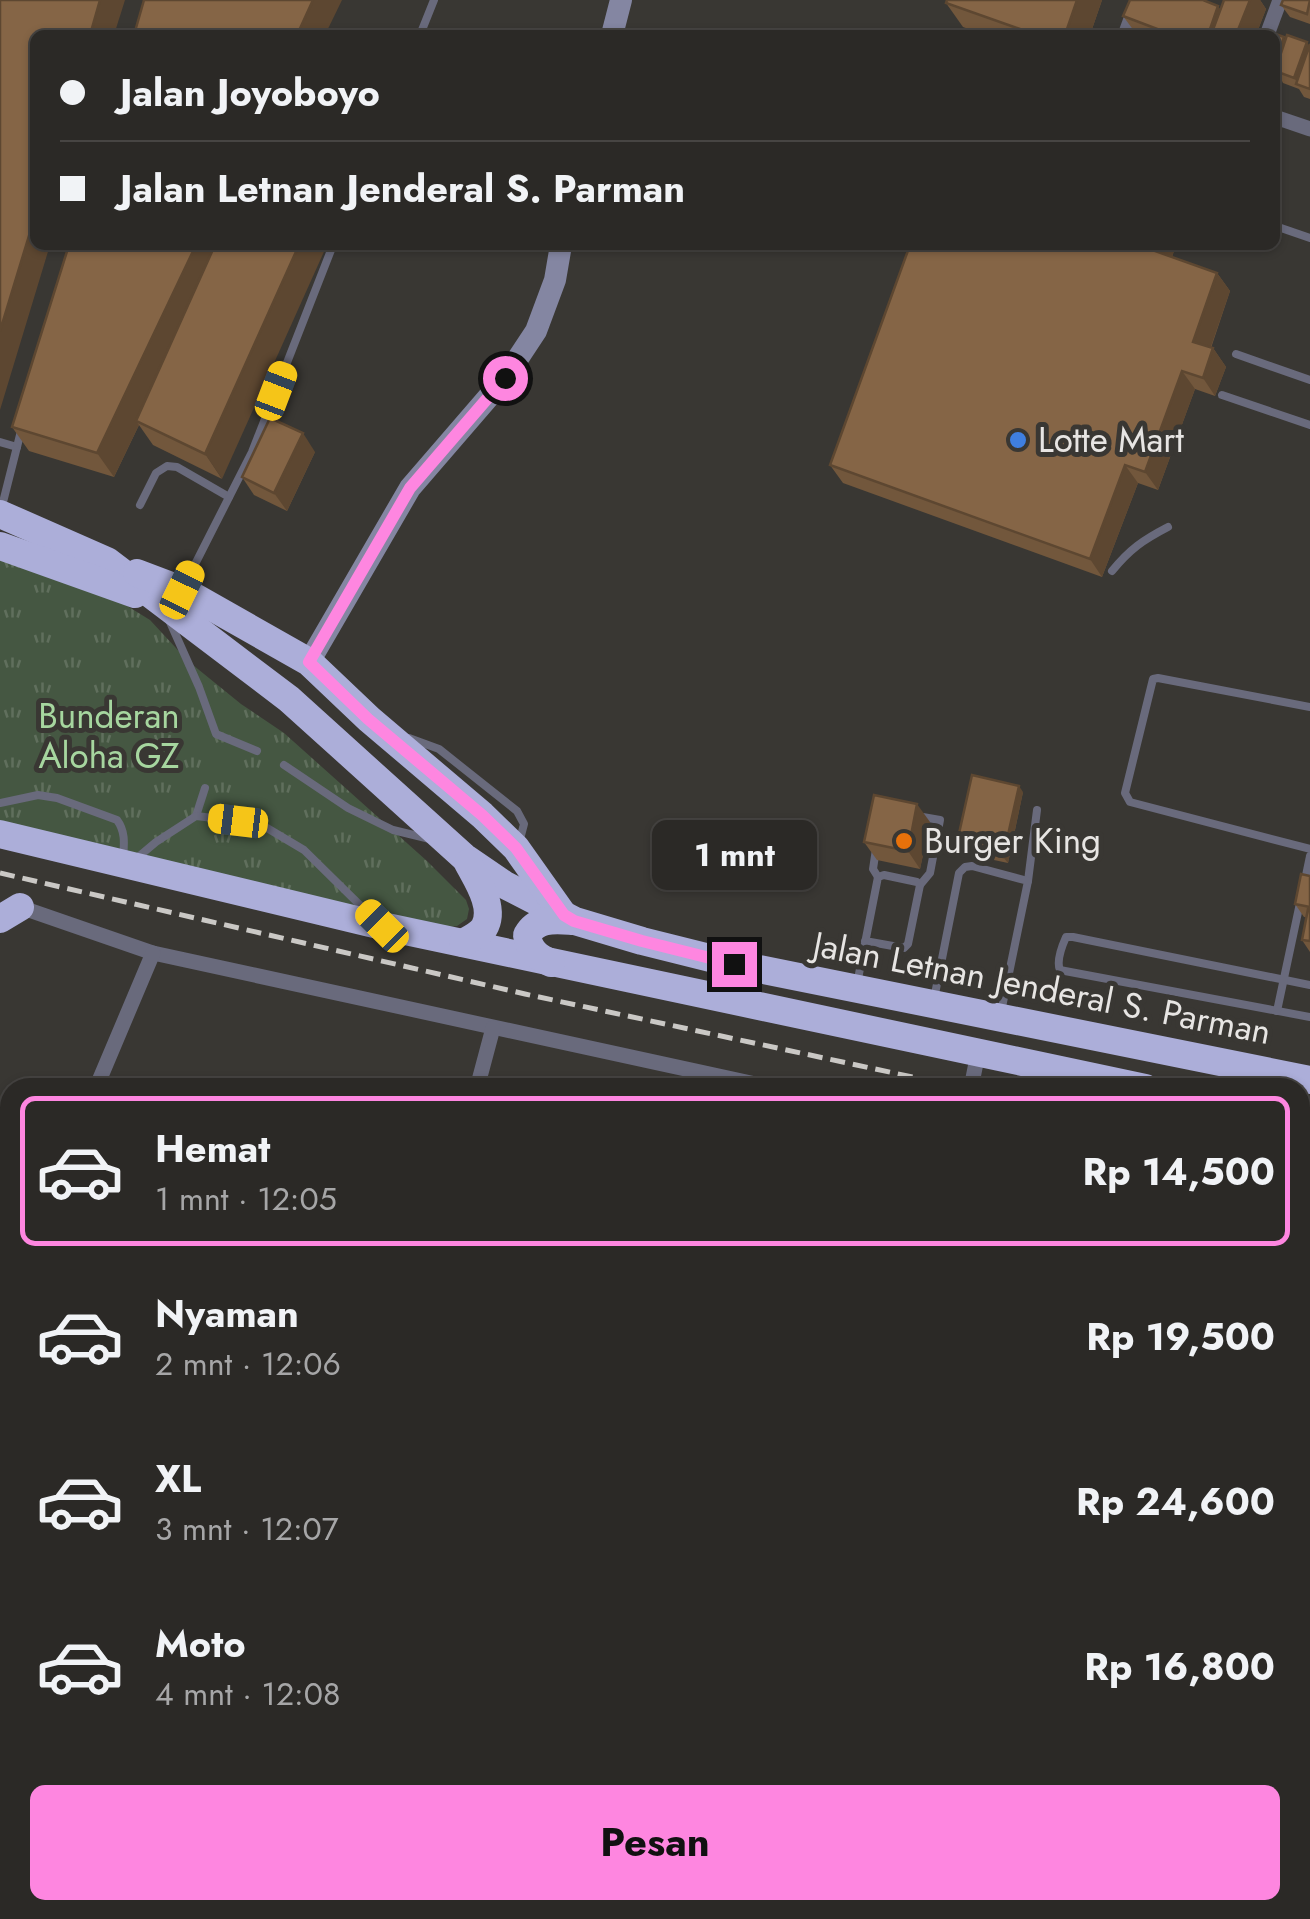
<!DOCTYPE html>
<html lang="id">
<head>
<meta charset="utf-8">
<style>
	body { margin:0; font-family:Jost,sans-serif; background:#373532; color:#f1f3f6; height:100vh; display:flex; flex-direction:column; font-size:38px; white-space:nowrap }
	* { box-sizing:border-box; margin:0 }
	p { font-size:32px; color:#a6a6a7 }
	.icon { flex:none; width:55px; height:55px; fill:none; stroke:currentColor; stroke-width:2; stroke-linecap:round; stroke-linejoin:round }
	.map { position:relative; flex:1; overflow:hidden }
	.side { position:absolute; left:0px; top:1078px; width:1310px; height:842px; display:flex; flex-direction:column; background:#2b2926; border-radius:30px 30px 0 0; box-shadow:0 2px 8px #0004,0 0 0 2px #474543 }
	.side>* { flex:none }
	.top-card { position:absolute; left:30px; top:30px; width:1250px; height:220px; border-radius:15px; box-shadow:0 2px 8px #0004,0 0 0 2px #474543; display:grid; align-content:center; height:220px; padding:0 30px; background:#2b2926 }
	.end { position:absolute; width:45px; height:45px; margin:-22px; border:12px solid #fe86e0; background:#111; box-shadow:0 0 0 5px #111 }
	.from { border-radius:50% }
	.bubble { position:absolute; height:70px; border-radius:15px; background:#2b2926; box-shadow:0 2px 8px #0004,0 0 0 2px #474543; font-size:32px; font-weight:700; line-height:70px; text-align:center }
	.car { position:absolute; width:30px; height:60px; margin:-30px -15px; border-radius:12px; box-shadow:0 0 8px 2px #0007; background:linear-gradient(#f5c518 24%,#345 0 40%,#f5c518 0 76%,#345 0 86%,#f5c518 0) }
	.top-card b { display:flex; align-items:center; gap:35px; height:95px; font-size:38px }
	.top-card b+b { border-top:2px solid #474543 }
	.top-card i { width:25px; height:25px; background:#f1f3f6 }
	ul { padding:18px 0 0; list-style:none }
	li { display:flex; align-items:center; gap:30px; height:150px; margin:0 20px 15px; padding:0 10px; border:5px solid transparent; border-radius:15px }
	li div { flex:1 }
	li b { display:block; font-size:38px }
	li em { font-style:normal; font-weight:700 }
	li.on { border-color:#fe86e0 }
	li>.icon { width:90px; height:90px; stroke-width:1.5 }
	.cta { display:flex; gap:20px; margin-top:auto; padding:20px 30px }
	.cta a { flex:1; height:115px; border-radius:15px; background:#fe86e0; color:#111; font-size:40px; font-weight:700; line-height:115px; text-align:center }
	.map>svg:first-child { display:block }
</style>
</head>
<body>
<div class="map">
<svg width="1310" height="1919" viewBox="0 0 1310 1919">
	<defs>
		<pattern id="grass-tufts" width="24" height="20" patternUnits="userSpaceOnUse" patternTransform="scale(2.5)"><rect width="24" height="20" fill="#455742"/><path d="M3 7l-1-3M5 7V3M7 7l1-3M15 17l-1-3M17 17v-4M19 17l1-3" fill="none" stroke="#606f5d"/></pattern>
	</defs>
	<rect width="100%" height="100%" fill="#393733"/>
	<!-- grass -->
	<path fill="url(#grass-tufts)" d="M0,550L90,583L150,620L188,661L241,704L284,733L427,861L466,900L469,909L467,919L457,926L441,928L0,822Z"/>
	<g fill="none" stroke-linecap="round" stroke-linejoin="round">
		<!-- lane -->
		<g stroke="#696a7c" stroke-width="8">
			<path d="M420,35L434,0"/>
			<path d="M1281,228L1310,238"/>
			<path d="M1236,354L1310,380"/>
			<path d="M1222,395L1310,425"/>
			<path d="M0,442L17,447"/>
			<path d="M140,505L156,473L167,466L177,467L229,497"/>
			<path d="M1,510L21,431"/>
			<path d="M1112,571C1130,549 1143,540 1168,527"/>
			<path d="M185,584L252,452L333,245"/>
			<path d="M170,622L199,687L216,734L257,751"/>
			<path d="M1310,707L1158,678L1153,679L1125,793L1130,802L1310,849"/>
			<path d="M409,738L439,749L517,811L524,824L519,843"/>
			<path d="M284,765L348,808L393,830L430,839"/>
			<path d="M0,803L38,795L57,798L117,820C126,832 124,845 123,859"/>
			<path d="M196,816L205,788"/>
			<path d="M917,816L940,820L930,873L920,885"/>
			<path d="M267,828L304,850L368,913"/>
			<path d="M876,849L873,869L878,877"/>
			<path d="M137,858L156,842L196,816L239,821"/>
			<path d="M1028,881L1037,810"/>
			<path d="M1304,885L1310,856"/>
			<path d="M857,984L878,877L884,875L917,882L920,885L908,944L904,948L865,941"/>
			<path d="M1310,985L1073,937H1066C1062,946 1056,961 1060,970L1065,971L1310,1017"/>
			<path d="M934,999L959,873L965,867L972,866L1028,881L1001,1012"/>
			<path d="M1277,1011L1300,903"/>
		</g>
		<!-- street -->
		<g stroke="#696a7c" stroke-width="15">
			<path d="M1125,35L1138,0"/>
			<path d="M1267,35L1280,0"/>
			<path d="M1275,117L1310,129"/>
			<path d="M20,907L153,953L773,1088"/>
			<path d="M96,1088L153,953"/>
			<path d="M477,1088L493,1028"/>
			<path d="M971,1088L978,1053"/>
			<path d="M1300,1185L1310,1187"/>
			<path d="M0,1343L10,1347"/>
			<path d="M0,1403L10,1373"/>
			<path d="M1300,1536L1310,1538"/>
			<path d="M0,1664L10,1667"/>
			<path d="M1300,1670L1310,1672"/>
			<path d="M368,1910L369,1919"/>
			<path d="M643,1910L646,1919"/>
			<path d="M1129,1910L1157,1919"/>
			<path d="M723,1919L725,1910"/>
			<path d="M847,1919L849,1910"/>
			<path d="M966,1919L967,1910"/>
			<path d="M1193,1919L1195,1910"/>
		</g>
		<!-- secondary -->
		<g stroke="#8486a2" stroke-width="22">
			<path d="M612,35L621,0"/>
			<path d="M309,662L410,488L505,378L536,331L555,280L561,245"/>
		</g>
		<!-- highway -->
		<g stroke="#acaed9" stroke-width="28">
			<path d="M0,514L107,561L289,699L464,857L505,885L575,921L642,941L734,964L1310,1080"/>
			<path d="M0,546L135,594"/>
			<path d="M137,573L182,590L309,662L369,719L482,815L516,848L562,913"/>
			<path d="M0,834L382,926L1145,1088"/>
			<path d="M0,919L20,907"/>
			<path d="M463,943C470,939 479,935 484,928C496,908 477,880 468,863"/>
			<path d="M551,963C538,957 529,951 527,935C537,917 556,920 574,921"/>
			<path d="M1300,1119L1310,1121"/>
		</g>
		<!-- rail -->
		<g stroke="#cac8c5" stroke-width="5" stroke-dasharray="15 8" stroke-linecap="butt">
			<path d="M0,873L525,994L964,1088"/>
			<path d="M1300,1156L1310,1158"/>
		</g>
	</g>
	<!-- wall -->
	<g fill="#72573c">
		<path d="M1102,0L1090,35H985L963,27L946,3Z"/>
		<path d="M1224,0H1260L1266,9L1256,35H1137L1123,16L1221,9Z"/>
		<path d="M1310,0V24L1290,17L1281,5Z"/>
		<path d="M1275,35L1286,40L1309,46L1310,44V99L1304,97L1299,89L1283,83L1282,81L1280,87L1275,86Z"/>
		<path d="M69,245L222,479L153,445L139,425L114,477L29,451L12,427Z"/>
		<path d="M910,245H1176L1172,257L1217,273L1230,291L1211,348H1213L1226,367L1215,396L1195,389L1158,490L1138,483L1102,577L843,483L830,465Z"/>
		<path d="M315,452L287,511L254,495L242,477Z"/>
		<path d="M1023,792L1008,863L961,853L956,847Z"/>
		<path d="M930,822L920,869L877,860L864,842Z"/>
		<path d="M1310,876V952L1302,940L1306,917H1304L1295,904Z"/>
		<path d="M1300,1214L1310,1216V1275L1300,1273Z"/>
		<path d="M1300,1344L1310,1345V1380L1300,1378Z"/>
		<path d="M1300,1383L1310,1385V1441L1302,1439L1300,1436Z"/>
		<path d="M1300,1454L1310,1456V1497L1300,1494Z"/>
	</g>
	<!-- shaded-wall -->
	<g fill="#5d4731">
		<path d="M100,0H125L114,35H90Z"/>
		<path d="M313,0H342L325,35H297Z"/>
		<path d="M1077,0H1102L1090,35H1065Z"/>
		<path d="M1250,0H1260L1266,9L1256,35H1236Z"/>
		<path d="M1218,6L1231,24L1227,35H1208Z"/>
		<path d="M1307,42L1310,47L1300,86L1294,78Z"/>
		<path d="M1275,71L1282,81L1280,87L1275,80Z"/>
		<path d="M35,216V245H50L0,410V331Z"/>
		<path d="M196,245H225L136,421L139,425L114,477L97,453Z"/>
		<path d="M299,245H327L222,479L205,454Z"/>
		<path d="M1157,245H1176L1168,269L1155,251Z"/>
		<path d="M1217,273L1230,291L1206,361L1193,342Z"/>
		<path d="M1213,348L1226,367L1215,396L1203,378Z"/>
		<path d="M1182,371L1195,389L1158,490L1145,472Z"/>
		<path d="M303,433L315,452L287,511L274,493Z"/>
		<path d="M1125,465L1138,483L1102,577L1090,559Z"/>
		<path d="M1019,786L1023,792L1008,863L1003,857Z"/>
		<path d="M917,804L930,822L920,869L908,851Z"/>
		<path d="M1310,1456V1493L1304,1485Z"/>
		<path d="M1300,1545L1307,1559L1302,1581L1300,1578Z"/>
		<path d="M442,1910L449,1919H441Z"/>
	</g>
	<!-- building -->
	<g fill="#856546" stroke="#5d4731" stroke-width="2.5">
		<path d="M0,0H100L90,35H35V216L0,331Z"/>
		<path d="M144,0H313L297,35H134Z"/>
		<path d="M947,0H1077L1065,35H1037L946,3Z"/>
		<path d="M1130,0H1203L1218,6L1208,35H1173L1123,16Z"/>
		<path d="M1224,0H1250L1236,35H1211Z"/>
		<path d="M1283,0H1310L1307,14L1281,5Z"/>
		<path d="M1270,32L1284,37L1275,64V35H1269Z"/>
		<path d="M1287,35L1307,42L1294,78L1275,71Z"/>
		<path d="M1310,44V89L1296,84Z"/>
		<path d="M69,245H196L97,453L12,427Z"/>
		<path d="M215,245H299L205,454L136,421Z"/>
		<path d="M910,245H1157L1155,251L1217,273L1193,342L1213,348L1203,378L1182,371L1145,472L1125,465L1090,559L830,465Z"/>
		<path d="M270,418L303,433L274,493L242,477Z"/>
		<path d="M972,775L1019,786L1003,857L956,847Z"/>
		<path d="M874,795L917,804L908,851L864,842Z"/>
		<path d="M1301,874L1310,876V907L1295,904Z"/>
		<path d="M1308,909H1310V941L1302,940Z"/>
		<path d="M1300,1214L1310,1216V1254L1300,1252Z"/>
		<path d="M1300,1344L1310,1345V1369L1300,1367Z"/>
		<path d="M1300,1383L1310,1385V1430L1300,1428Z"/>
		<path d="M1300,1454L1310,1456L1304,1485L1300,1484Z"/>
		<path d="M415,1910H442L441,1919H414Z"/>
	</g>
	<g fill="none" stroke-linecap="round" stroke-linejoin="round">
		<!-- route -->
		<path stroke="#fe86e0" stroke-width="12" d="M505,378L410,488L309,662L368,719L482,815L516,848L564,915L574,921L642,941L734,964"/>
	</g>
	<!-- markers -->
	<circle fill="#3f7fe0" stroke="#393733" stroke-width="4" cx="1018" cy="440" r="10"/>
	<circle fill="#e8710a" stroke="#393733" stroke-width="4" cx="904" cy="841" r="10"/>
	<g text-anchor="middle" stroke-width="10" stroke-linejoin="round" paint-order="stroke">
		<!-- poi labels -->
		<g font-size="35" fill="#e7e5e3" stroke="#393733" text-anchor="start">
			<text x="1038" y="452">Lotte Mart</text>
			<text x="924" y="853">Burger King</text>
		</g>
		<!-- park labels -->
		<g font-size="35" fill="#a6d69f" stroke="#393733">
			<text x="109" y="728">Bunderan<tspan x="109" dy="40">Aloha GZ</tspan></text>
		</g>
		<!-- street labels -->
		<g font-size="35" fill="#e7e5e3" stroke="#393733">
			<text transform="translate(1042 988) rotate(11)" y="12">Jalan Letnan Jenderal S. Parman</text>
		</g>
	</g>
</svg>
<i class="end from" style="left:505px;top:378px"></i>
<i class="end" style="left:734px;top:964px"></i>
<div class="bubble" style="left:652px;top:820px;width:165px">1 mnt</div>
<i class="car" style="left:276px;top:391px;rotate:21deg"></i>
<i class="car" style="left:182px;top:590px;rotate:26deg"></i>
<i class="car" style="left:238px;top:821px;rotate:277deg"></i>
<i class="car" style="left:382px;top:926px;rotate:315deg"></i>
<div class="top-card">
<b><i class="from"></i>Jalan Joyoboyo</b>
<b><i></i>Jalan Letnan Jenderal S. Parman</b>
</div>
<section class="side">
<ul>
<li class="on"><svg class="icon" aria-label="car" viewBox="0 0 24 24"><path d="M5 17H2v-5l4-1 3-4h7l3 4 3 1v5h-3M9 17h6M6 11h13"/><circle cx="7" cy="17" r="2"/><circle cx="17" cy="17" r="2"/></svg><div><b>Hemat</b><p>1 mnt · 12:05</p></div><em>Rp 14,500</em></li>
<li><svg class="icon" aria-label="car" viewBox="0 0 24 24"><path d="M5 17H2v-5l4-1 3-4h7l3 4 3 1v5h-3M9 17h6M6 11h13"/><circle cx="7" cy="17" r="2"/><circle cx="17" cy="17" r="2"/></svg><div><b>Nyaman</b><p>2 mnt · 12:06</p></div><em>Rp 19,500</em></li>
<li><svg class="icon" aria-label="car" viewBox="0 0 24 24"><path d="M5 17H2v-5l4-1 3-4h7l3 4 3 1v5h-3M9 17h6M6 11h13"/><circle cx="7" cy="17" r="2"/><circle cx="17" cy="17" r="2"/></svg><div><b>XL</b><p>3 mnt · 12:07</p></div><em>Rp 24,600</em></li>
<li><svg class="icon" aria-label="car" viewBox="0 0 24 24"><path d="M5 17H2v-5l4-1 3-4h7l3 4 3 1v5h-3M9 17h6M6 11h13"/><circle cx="7" cy="17" r="2"/><circle cx="17" cy="17" r="2"/></svg><div><b>Moto</b><p>4 mnt · 12:08</p></div><em>Rp 16,800</em></li>
</ul>
<div class="cta"><a>Pesan</a></div>
</section>
</div>
</body>
</html>
